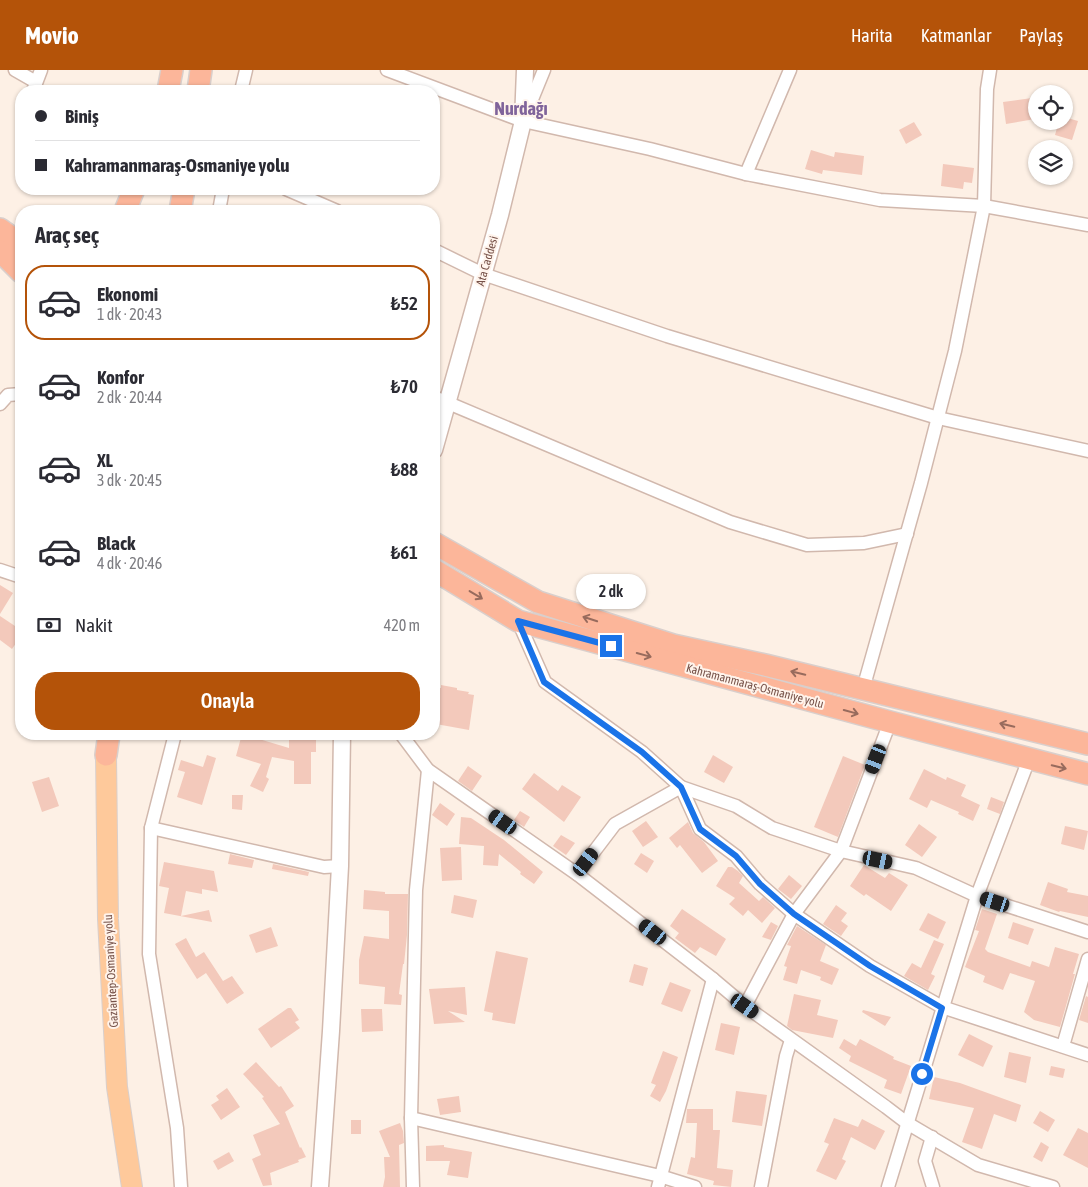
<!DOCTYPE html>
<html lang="tr">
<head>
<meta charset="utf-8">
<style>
	body { margin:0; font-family:"Asap Condensed",sans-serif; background:#f2f2f3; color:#2b2b33; height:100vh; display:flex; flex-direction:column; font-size:19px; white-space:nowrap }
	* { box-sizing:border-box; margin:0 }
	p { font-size:16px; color:#7c7c81 }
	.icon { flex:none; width:28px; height:28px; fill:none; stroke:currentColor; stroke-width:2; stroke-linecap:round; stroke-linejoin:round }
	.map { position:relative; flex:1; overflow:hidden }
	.panel { position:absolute; left:15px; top:135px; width:425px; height:535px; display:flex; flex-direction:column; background:#fff; border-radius:20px; box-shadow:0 1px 4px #0004 }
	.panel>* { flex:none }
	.guide { position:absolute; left:15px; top:15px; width:425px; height:110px; border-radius:20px; box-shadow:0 1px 4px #0004; display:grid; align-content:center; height:110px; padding:0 20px; background:#fff }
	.controls { position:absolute; left:1028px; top:15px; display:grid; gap:10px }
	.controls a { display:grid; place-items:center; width:45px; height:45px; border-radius:50%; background:#fff; box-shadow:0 1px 4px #0004; font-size:25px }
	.end { position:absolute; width:22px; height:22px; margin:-11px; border:6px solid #1a73e8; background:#fff; box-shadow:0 0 0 2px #fff }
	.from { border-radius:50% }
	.bubble { position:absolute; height:35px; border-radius:18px; background:#fff; box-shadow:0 1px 4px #0004; font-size:16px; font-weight:600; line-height:35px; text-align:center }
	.car { position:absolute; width:15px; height:30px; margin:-15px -8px; border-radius:6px; box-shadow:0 0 4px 1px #0007; background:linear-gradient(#222 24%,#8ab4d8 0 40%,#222 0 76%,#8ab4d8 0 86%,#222 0) }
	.guide b { display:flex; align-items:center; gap:18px; height:48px; font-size:19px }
	.guide b+b { border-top:1px solid #e1e1e2 }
	.guide i { width:12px; height:12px; background:#2b2b33 }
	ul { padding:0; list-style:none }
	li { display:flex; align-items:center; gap:15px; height:75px; margin:0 10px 8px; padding:0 10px; border:2px solid transparent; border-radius:20px }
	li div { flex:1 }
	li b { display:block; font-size:19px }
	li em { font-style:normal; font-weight:600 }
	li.selected { border-color:#b45309 }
	li>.icon { width:45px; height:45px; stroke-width:1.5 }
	h2 { padding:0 20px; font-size:22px; line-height:60px }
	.pay { display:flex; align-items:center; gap:12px; height:55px; padding:0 20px; font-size:19px }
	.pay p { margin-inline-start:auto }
	.primary-button { display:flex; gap:10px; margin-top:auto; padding:10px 20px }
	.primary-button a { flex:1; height:58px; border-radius:20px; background:#b45309; color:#fff; font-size:20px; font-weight:600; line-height:58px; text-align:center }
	header { display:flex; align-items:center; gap:30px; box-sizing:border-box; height:70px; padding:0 25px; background:#b45309; color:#fff }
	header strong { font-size:24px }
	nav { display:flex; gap:28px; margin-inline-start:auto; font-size:18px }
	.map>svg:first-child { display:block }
</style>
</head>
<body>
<header>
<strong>Movio</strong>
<nav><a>Harita</a><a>Katmanlar</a><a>Paylaş</a></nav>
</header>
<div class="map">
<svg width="1088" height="1117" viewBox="0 0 1088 1117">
	<rect width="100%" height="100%" fill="#fdf0e5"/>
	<!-- building -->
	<g fill="#f3c9bb">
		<path d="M1032,28L1035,49L1006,54L1003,32Z"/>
		<path d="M1064,47L1078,51L1072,70L1055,65L1059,51H1064Z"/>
		<path d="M914,52L922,65L906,74L899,60Z"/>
		<path d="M811,80L834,87L835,82L864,86L862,105L823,100L822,104L805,99Z"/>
		<path d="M943,94L974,98L972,113L964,112L963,119L941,116Z"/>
		<path d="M0,515L13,523L0,544Z"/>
		<path d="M0,546L21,560V566L12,579L0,570Z"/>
		<path d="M441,615L457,618V620L469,622L468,624L474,625L469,660L436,654V652H434L435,617L441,618Z"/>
		<path d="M242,664L289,678V664H316V682H311V714H294V691L272,687L266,707L269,709L263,722L250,716L261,694L236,686Z"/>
		<path d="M207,685L216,688L202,735L177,727L185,702L178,700L181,690L203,697Z"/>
		<path d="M713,685L733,697L724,713L704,702Z"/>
		<path d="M843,686L865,695L838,767L814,757Z"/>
		<path d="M468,696L482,706L472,721L458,711Z"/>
		<path d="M924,699L946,710L947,707L966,715L961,726L980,735L973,751L958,744L959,742L931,730L927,738L909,729Z"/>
		<path d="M534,703L558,721L562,715L581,727L564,752L522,719Z"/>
		<path d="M49,707L59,736L42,742L32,712Z"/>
		<path d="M232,725H243L242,740L232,739Z"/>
		<path d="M991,727L1004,732L1000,744L987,739Z"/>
		<path d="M440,733L455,744L447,756L432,745Z"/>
		<path d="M520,741L530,747L524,757L514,750Z"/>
		<path d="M461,747L471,748L504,770L543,802L534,814L520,804L521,802L499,784L498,796L483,795L484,776L459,774Z"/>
		<path d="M646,751L658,767L643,777L632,761Z"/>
		<path d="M688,752L693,763L704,772L718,791L702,803L680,775L677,778L669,768Z"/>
		<path d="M919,754L937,767L922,787L905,775Z"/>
		<path d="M1065,756L1088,761L1084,780L1061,774Z"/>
		<path d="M561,765L575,773L566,785L553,776Z"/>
		<path d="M461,777L462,810L442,811L440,778Z"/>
		<path d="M641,783L654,791L647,803L634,794Z"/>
		<path d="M230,784L254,790L252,798L228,794Z"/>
		<path d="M164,792L214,801L218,822L202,819V824L186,821L181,846L209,840L212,852L164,843L169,818L159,816Z"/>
		<path d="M273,794L309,802L308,806L272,799Z"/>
		<path d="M864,795L885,808L889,803L908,815L891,841L866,824L864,826L850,816Z"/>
		<path d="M728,797H732L738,801L743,806L739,813L759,831L763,827L775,838L762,853L748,840L743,846L729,834L735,828L716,816Z"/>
		<path d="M789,805L802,816L791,829L778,819Z"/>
		<path d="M1048,812L1068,819L1067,822L1088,826V847L1060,841L1059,842L1040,835Z"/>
		<path d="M364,820L385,822V824H408L407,865L404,894H403L399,924L402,925L401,935L384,934L385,917L359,914V890L364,866L389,869V841L363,839Z"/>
		<path d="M454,825L477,830L473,848L451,843Z"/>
		<path d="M836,835L847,843L841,851L848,856L841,866L823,854Z"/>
		<path d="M682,839L726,869L716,886L700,877L695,883L675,868L679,863L670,856Z"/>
		<path d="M982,839L997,844L985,879L988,882L1030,897L1032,891L1049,897L1055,877L1079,884L1073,904H1075L1060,957L1034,950L1024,942L1035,911L1010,903L1003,920L983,912L985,906L965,897L979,861L975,860Z"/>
		<path d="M928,843L946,852L938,869L919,860Z"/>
		<path d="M771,852L778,856L771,870L762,867Z"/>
		<path d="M1013,852L1034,859L1028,875L1008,868Z"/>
		<path d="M797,856L826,875L820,891L839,899L832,915L820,910L821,907L801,900L797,914L783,910L787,897L784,896L791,876L787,875Z"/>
		<path d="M271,857L278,876L256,883L249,865Z"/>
		<path d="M186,868L196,887L204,882L223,911L232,906L244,923L227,934L206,903L197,909L175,874Z"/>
		<path d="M934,870L944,874L931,904L935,906L928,920L904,906L912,893L921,898Z"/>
		<path d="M496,881L528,888L515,954L492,950L493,943L484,941Z"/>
		<path d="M634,894L648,898L643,916L629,912Z"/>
		<path d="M670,912L691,920L682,942L661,934Z"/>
		<path d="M465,917L467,945L448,941L465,952L434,954L429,919Z"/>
		<path d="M794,924L821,930L817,945L838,950L833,968L792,960L787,956Z"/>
		<path d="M1086,926L1088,927V953L1079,950Z"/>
		<path d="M288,938H291L299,950L295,952L300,958L271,978L258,959Z"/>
		<path d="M361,939H382L383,961L362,962Z"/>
		<path d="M863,940L891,947L885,956L862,942Z"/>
		<path d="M721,953L740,957L734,985L715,980Z"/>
		<path d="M969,964L993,976L983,997L958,985Z"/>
		<path d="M844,969L856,976L860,969L894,987L893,989L911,996L901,1024L884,1018L887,1010L849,991L851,986L839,978Z"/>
		<path d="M663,981L678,987L666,1021L660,1032L650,1026L656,1015L651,1013Z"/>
		<path d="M1009,982L1031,987L1026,1013L1004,1007Z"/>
		<path d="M256,992L279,1017L281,1016L294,1036L285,1042L300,1078L301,1077L306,1087L298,1090L299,1092L270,1103L272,1115L263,1116L252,1089L261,1085L253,1065L280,1054L262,1028L264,1027L243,1004Z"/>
		<path d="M1051,996L1065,999L1063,1008L1049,1005Z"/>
		<path d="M934,1007L960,1013L1021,1035L1016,1052L994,1044L982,1079L962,1072L974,1038L929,1029Z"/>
		<path d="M227,1018L240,1037L221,1050L211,1035L219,1030L216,1026Z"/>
		<path d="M736,1021L767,1025L762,1056L732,1052Z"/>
		<path d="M459,1026L461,1042L440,1045L437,1029Z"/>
		<path d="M687,1039H713V1060H720L717,1098L733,1100L731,1117L713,1115L714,1111L687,1104L691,1087L695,1088L697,1053H686Z"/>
		<path d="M1040,1041L1055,1050L1048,1062L1033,1053Z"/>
		<path d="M834,1048L858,1057L862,1049L885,1061L875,1080L851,1067L842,1089L846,1091L836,1110L816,1101L829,1074L824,1072Z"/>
		<rect x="351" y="1050" width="10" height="14"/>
		<path d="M400,1053L403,1061L404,1073L399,1075L400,1117H383L385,1107L384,1087H390L379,1061Z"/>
		<path d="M1078,1058L1088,1063V1098L1063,1085Z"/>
		<path d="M1041,1072L1049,1077L1042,1092L1033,1087Z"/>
		<path d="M444,1075V1077L472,1082L468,1108L447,1105L450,1091H426V1076Z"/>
		<path d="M229,1082L234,1091L218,1100L213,1091Z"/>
	</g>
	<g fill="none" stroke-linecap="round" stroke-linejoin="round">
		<defs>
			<g id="minor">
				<path d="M15,0L36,12"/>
				<path d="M387,0L523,51L650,79L746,104L880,130L984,136L1088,155"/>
				<path d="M33,21L41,0"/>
				<path d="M241,21L246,0"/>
				<path d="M526,44L544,0"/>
				<path d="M746,104L790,0"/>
				<path d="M286,119L337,141"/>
				<path d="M219,141L223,119"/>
				<path d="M434,180L483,204L667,266L938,348L1088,381"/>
				<path d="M434,327L730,452L807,475L864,473L907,464"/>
				<path d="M0,334L8,325L21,324"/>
				<path d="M0,500L21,507"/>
				<path d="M518,551L545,612L642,682L681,717L700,759L736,786L760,814L794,844L870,896L942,937L1088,985"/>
				<path d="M863,619L921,413L955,281L984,136L987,19L990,0"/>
				<path d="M175,664L151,758L149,884L177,1058L181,1117"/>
				<path d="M401,664L428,700L577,804L713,909L745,936L886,1037L907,1053L978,1095L1053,1117"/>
				<path d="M151,758L324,797L340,796"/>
				<path d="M577,804L615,754L681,717L736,736L772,758L841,781L916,798L977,826L1088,862"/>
				<path d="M745,936L794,844L841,781L890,652"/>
				<path d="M1063,976L1088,889"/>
				<path d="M411,1048L660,1106L695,1117"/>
				<path d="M932,1067L925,1091L933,1117"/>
				<path d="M413,1117L411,1048L416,820L428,700"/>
				<path d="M658,1117L713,909"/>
				<path d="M761,1117L786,986L791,970"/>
				<path d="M888,1117L977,826L1029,689"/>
			</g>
			<g id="tertiary">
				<path d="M434,380L500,145L523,51L525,0"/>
				<path d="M320,1117L331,961L340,796L342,664"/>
			</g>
			<path id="primary" d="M106,685L108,849L117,1017L132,1117"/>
			<g id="trunk">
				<path d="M168,21L172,0"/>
				<path d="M198,21L201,0"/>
				<path d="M125,141L134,119"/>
				<path d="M180,141L184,119"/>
				<path d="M0,159L21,174"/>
				<path d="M0,181L21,202"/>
				<path d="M434,473L538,532L673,575L765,595L1088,674"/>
				<path d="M434,500L518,551L890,652L1088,704"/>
				<path d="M106,685L109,664"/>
			</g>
		</defs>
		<!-- minor casing -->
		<use href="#minor" stroke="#d1b8ad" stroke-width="15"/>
		<!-- tertiary casing -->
		<use href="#tertiary" stroke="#d1b8ad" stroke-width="19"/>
		<!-- primary casing -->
		<use href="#primary" stroke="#d9cfcc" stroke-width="22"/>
		<!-- trunk casing -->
		<use href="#trunk" stroke="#d9cfcc" stroke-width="24"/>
		<!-- minor -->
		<use href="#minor" stroke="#fff" stroke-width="12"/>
		<!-- tertiary -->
		<use href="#tertiary" stroke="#fff" stroke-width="16"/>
		<!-- primary -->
		<use href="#primary" stroke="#fec99b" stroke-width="20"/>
		<!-- trunk -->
		<use href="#trunk" stroke="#fcb69a" stroke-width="21"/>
	</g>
	<!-- one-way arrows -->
	<defs><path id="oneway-shaft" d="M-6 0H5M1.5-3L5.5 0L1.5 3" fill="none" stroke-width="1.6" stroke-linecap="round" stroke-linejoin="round" transform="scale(1.25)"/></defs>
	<g stroke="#986b5d">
		<use href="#oneway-shaft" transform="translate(476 525) rotate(31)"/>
		<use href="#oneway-shaft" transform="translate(590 549) rotate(-162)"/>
		<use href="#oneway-shaft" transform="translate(644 585) rotate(15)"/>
		<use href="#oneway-shaft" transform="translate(798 603) rotate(-166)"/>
		<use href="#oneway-shaft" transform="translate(851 642) rotate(15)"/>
		<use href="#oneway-shaft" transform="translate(1007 655) rotate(-167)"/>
		<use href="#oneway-shaft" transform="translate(1059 697) rotate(14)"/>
	</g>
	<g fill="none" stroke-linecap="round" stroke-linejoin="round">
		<!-- route -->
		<path stroke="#1a73e8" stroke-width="6" d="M611,576L518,551L544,612L642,682L681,717L700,759L736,786L760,814L794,844L870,896L942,938L922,1004"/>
	</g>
	<g text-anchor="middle" stroke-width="4" stroke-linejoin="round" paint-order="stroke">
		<!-- street labels -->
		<g font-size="12" fill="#775249" stroke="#fff4ec">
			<text transform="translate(487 191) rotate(-74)" y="4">Ata Caddesi</text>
			<text transform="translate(755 616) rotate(15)" y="4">Kahramanmaraş-Osmaniye yolu</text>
			<text transform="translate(111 901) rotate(-93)" y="4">Gaziantep-Osmaniye yolu</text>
		</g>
		<!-- district labels -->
		<g font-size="18" font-weight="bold" fill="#80649b" stroke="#fff4ec">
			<text x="521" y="45">Nurdağı</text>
		</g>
	</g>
</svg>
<div class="controls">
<a><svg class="icon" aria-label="locate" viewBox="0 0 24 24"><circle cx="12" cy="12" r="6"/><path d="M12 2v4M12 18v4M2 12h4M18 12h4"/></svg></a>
<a><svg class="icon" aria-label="layers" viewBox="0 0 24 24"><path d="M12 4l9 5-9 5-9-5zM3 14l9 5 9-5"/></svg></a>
</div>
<i class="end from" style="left:922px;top:1004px"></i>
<i class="end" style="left:611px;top:576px"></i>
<div class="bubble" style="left:576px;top:504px;width:70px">2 dk</div>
<i class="car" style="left:876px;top:689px;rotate:201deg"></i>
<i class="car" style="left:503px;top:752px;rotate:305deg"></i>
<i class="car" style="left:878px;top:790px;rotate:102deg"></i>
<i class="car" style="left:586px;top:792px;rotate:37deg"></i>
<i class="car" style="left:995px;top:832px;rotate:288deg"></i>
<i class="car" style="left:653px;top:862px;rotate:308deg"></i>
<i class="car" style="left:745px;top:936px;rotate:125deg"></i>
<div class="guide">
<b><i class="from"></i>Biniş</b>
<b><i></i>Kahramanmaraş-Osmaniye yolu</b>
</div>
<section class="panel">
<h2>Araç seç</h2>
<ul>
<li class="selected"><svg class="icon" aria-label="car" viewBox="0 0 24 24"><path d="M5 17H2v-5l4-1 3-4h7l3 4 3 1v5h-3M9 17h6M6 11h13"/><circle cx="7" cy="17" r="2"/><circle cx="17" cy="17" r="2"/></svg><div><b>Ekonomi</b><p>1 dk · 20:43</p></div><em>₺52</em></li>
<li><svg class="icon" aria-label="car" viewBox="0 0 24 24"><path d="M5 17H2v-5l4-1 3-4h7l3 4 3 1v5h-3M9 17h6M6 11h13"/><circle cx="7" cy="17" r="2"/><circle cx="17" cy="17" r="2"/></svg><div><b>Konfor</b><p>2 dk · 20:44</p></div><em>₺70</em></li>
<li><svg class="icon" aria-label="car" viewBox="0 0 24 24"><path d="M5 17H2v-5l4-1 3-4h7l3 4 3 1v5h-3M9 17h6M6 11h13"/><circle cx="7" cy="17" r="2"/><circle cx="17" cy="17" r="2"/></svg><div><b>XL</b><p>3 dk · 20:45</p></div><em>₺88</em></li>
<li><svg class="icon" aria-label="car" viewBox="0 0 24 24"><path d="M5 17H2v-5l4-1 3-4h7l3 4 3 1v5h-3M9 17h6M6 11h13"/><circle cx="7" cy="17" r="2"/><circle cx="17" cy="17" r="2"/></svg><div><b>Black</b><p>4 dk · 20:46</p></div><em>₺61</em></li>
</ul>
<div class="pay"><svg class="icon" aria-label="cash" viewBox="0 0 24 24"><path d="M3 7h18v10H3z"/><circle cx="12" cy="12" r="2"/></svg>Nakit<p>420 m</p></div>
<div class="primary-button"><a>Onayla</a></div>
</section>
</div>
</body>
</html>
